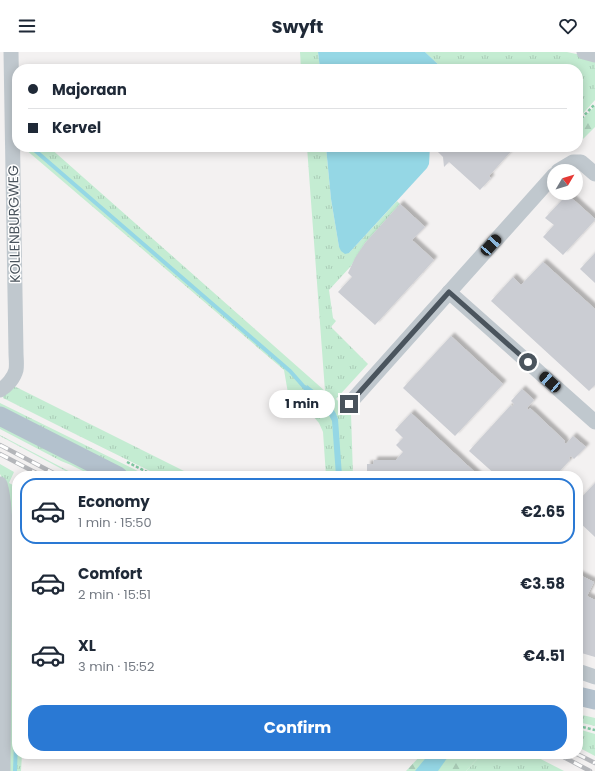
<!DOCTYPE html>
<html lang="en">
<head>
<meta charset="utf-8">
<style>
	body { margin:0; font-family:Poppins,sans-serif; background:#f2f2f3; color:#1f2937; height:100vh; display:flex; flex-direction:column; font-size:15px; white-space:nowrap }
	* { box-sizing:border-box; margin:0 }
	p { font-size:13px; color:#747a83 }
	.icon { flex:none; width:22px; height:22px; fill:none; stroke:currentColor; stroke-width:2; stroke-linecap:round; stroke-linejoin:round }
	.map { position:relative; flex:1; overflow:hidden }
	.drawer { position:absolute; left:12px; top:419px; width:571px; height:288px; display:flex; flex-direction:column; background:#fff; border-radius:16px; box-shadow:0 2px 10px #0003 }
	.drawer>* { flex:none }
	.hud { position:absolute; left:12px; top:12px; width:571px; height:88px; border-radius:16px; box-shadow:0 2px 10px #0003; display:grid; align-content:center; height:88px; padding:0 16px; background:#fff }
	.needle { width:26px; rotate:52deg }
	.tools { position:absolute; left:547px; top:112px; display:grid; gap:8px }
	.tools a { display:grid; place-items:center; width:36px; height:36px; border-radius:50%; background:#fff; box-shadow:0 2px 10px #0003; font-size:20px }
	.end { position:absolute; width:18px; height:18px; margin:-9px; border:5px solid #4a545d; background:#fff; box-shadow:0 0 0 2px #fff }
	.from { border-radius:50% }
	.bubble { position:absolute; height:28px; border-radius:14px; background:#fff; box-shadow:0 2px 10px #0003; font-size:13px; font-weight:700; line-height:28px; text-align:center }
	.car { position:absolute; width:12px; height:24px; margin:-12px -6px; border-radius:5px; box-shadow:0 0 3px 1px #0007; background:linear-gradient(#222 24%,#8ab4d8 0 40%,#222 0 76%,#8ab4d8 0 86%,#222 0) }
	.hud b { display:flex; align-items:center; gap:14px; height:38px; font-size:15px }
	.hud b+b { border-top:1px solid #e0e1e3 }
	.hud i { width:10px; height:10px; background:#1f2937 }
	ul { padding:7px 0 0; list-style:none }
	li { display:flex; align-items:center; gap:12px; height:66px; margin:0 8px 6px; padding:0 8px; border:2px solid transparent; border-radius:16px }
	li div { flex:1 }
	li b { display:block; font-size:15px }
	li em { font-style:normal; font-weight:700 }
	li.current { border-color:#2a79d4 }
	li>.icon { width:36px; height:36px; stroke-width:1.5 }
	.cta { display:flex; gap:8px; margin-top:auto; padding:8px 16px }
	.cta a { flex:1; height:46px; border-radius:16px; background:#2a79d4; color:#fff; font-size:16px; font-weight:700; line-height:46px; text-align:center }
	header { display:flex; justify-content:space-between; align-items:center; height:52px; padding:0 16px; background:#fff; font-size:18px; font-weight:700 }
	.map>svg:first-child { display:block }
</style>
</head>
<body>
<header><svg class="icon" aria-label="menu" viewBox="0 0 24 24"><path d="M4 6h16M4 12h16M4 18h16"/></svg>Swyft<svg class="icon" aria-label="heart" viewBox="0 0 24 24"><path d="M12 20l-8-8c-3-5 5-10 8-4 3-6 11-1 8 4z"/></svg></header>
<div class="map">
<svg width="595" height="719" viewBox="0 0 595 719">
	<defs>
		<pattern id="grass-tufts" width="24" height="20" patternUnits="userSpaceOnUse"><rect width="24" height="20" fill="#c4ecd2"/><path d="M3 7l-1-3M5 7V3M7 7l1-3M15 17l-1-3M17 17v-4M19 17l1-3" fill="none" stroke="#aaccb7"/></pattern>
		<pattern id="forest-firs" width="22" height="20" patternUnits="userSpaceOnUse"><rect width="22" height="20" fill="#c4ecd2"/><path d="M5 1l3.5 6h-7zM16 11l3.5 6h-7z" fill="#aaccb7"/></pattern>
		<filter id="shadow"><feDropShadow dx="3.5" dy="-3.5" stdDeviation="1" flood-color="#0004"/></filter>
	</defs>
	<rect width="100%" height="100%" fill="#f3f1f1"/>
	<!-- grass -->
	<g fill="url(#grass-tufts)">
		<path d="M300,0H318L320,17H301Z"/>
		<path d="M425,0H567L595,6V48L578,67V17H443Z"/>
		<path d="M25,95H49L325,339L307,95H326L331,147L339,195L349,201L397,149L400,152L365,191L351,214L329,238L333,266L336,269L331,275L368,312L336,347L351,361L353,424H326L323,380L319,371L312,363L289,347L284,318L25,97Z"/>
		<path d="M12,333L194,424H160L65,377L3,346V340Z"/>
		<path d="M0,351L148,424H130L125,422L0,358Z"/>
		<path d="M0,373L100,424H93L71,413L61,409L0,377Z"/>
		<path d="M0,383L78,424H75L0,384Z"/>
		<path d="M0,412L14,420L9,431L17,435V702H22L21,719H7L2,426L0,422Z"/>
		<path d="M578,662L595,666V674L578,670Z"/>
		<path d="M578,677L595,682V704L578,695Z"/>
		<path d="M482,702H531L564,719H466Z"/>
	</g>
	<!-- forest -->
	<g fill="url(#forest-firs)">
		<path d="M595,54V75L583,87L578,83V72Z"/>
		<path d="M422,702H482L466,719H406Z"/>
	</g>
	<!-- water -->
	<g fill="#95d7e5">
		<path d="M318,0H425L443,17H320Z"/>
		<path d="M326,95H430L429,112L427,116L349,201L345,202L341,199L339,195L331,147Z"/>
		<path d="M307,333C320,343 333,351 338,367L342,424H336L332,369C326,355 314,348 302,340Z"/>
		<path d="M429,702H450L438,719H415Z"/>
	</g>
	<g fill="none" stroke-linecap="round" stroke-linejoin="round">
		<!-- stream -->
		<g stroke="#95d7e5" stroke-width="4">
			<path d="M31,95L290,319L305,336"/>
			<path d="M15,719L17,661"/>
		</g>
	</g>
	<!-- building -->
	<g fill="#cbcdd3" filter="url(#shadow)">
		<path d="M439,95H511L513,97L489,124L491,126L480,138L449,110L444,115L443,105L436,98Z"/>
		<path d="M569,145L574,148L595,167V168L563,203L543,185L554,173L545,166L562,148L565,146Z"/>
		<path d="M400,152L425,175L412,188L434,208L375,273L338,240L352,225L348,221L355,206L365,191Z"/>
		<path d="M595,201V231L580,217Z"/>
		<path d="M543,210L595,257V333L589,339L491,249L513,225L521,233Z"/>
		<path d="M451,284L503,332L455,384L403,336Z"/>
		<path d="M522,337L534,348L527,356L529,358L530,356L565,389L564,390L566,392L573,384L586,395L574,407L571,404L569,406L570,408L555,424H497L469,399L511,353L512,355L514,352L511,349Z"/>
		<path d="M411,361L479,424H367V412H373L374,408H396L403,400L396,393L403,386L395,378Z"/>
		<path d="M595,431V485L578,469V449Z"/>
		<path d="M578,522L594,530L587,544L595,548V605L578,600Z"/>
	</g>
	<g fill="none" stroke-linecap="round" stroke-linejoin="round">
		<!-- path -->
		<g stroke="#7fc7a1" stroke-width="2.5" stroke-dasharray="3 2" stroke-linecap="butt">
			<path d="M578,70L595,52"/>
			<path d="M127,410L155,424"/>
			<path d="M578,674L595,678"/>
		</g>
		<!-- minor -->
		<g stroke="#c0c8ce" stroke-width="15">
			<path d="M584,0L595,3"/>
			<path d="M558,119L573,110H581L595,122"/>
			<path d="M449,240L595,370"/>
			<path d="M0,338C7,334 14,326 16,318C17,312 16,306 16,301L11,0"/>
			<path d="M349,352L554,123"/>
			<path d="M0,432C4,446 4,458 5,472L3,719"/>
			<path d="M578,619L595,625"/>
		</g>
		<!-- major -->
		<g stroke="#b3c1cd" stroke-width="19">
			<path d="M0,364L118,424"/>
			<path d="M578,644L595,648"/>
		</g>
		<defs>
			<g id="rail">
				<path d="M0,393L59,424"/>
				<path d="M0,402L42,424"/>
				<path d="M558,702L590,719"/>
				<path d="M577,702L595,711"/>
			</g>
		</defs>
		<!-- rail casing -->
		<use href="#rail" stroke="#b4b6ba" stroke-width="4.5"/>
		<!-- rail -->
		<use href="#rail" stroke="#fff" stroke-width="3" stroke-dasharray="9" stroke-linecap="butt"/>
	</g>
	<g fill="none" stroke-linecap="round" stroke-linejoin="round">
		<!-- route -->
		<path stroke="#4a545d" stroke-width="5" d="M349,352L449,240L528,310"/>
	</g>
	<g text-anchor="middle" stroke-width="3" stroke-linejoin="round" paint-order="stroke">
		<!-- street labels -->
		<g font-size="14" fill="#4a545d" stroke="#fff">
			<text transform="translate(14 172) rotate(-91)" y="5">KOLLENBURGWEG</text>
		</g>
	</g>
</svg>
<div class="tools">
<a><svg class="needle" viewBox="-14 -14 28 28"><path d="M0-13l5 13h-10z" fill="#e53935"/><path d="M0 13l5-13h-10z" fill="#747a83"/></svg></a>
</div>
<i class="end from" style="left:528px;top:310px"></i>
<i class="end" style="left:349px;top:352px"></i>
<div class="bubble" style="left:269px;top:338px;width:66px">1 min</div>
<i class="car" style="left:491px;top:193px;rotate:42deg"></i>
<i class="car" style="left:550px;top:330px;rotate:312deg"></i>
<div class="hud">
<b><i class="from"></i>Majoraan</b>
<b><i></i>Kervel</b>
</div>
<section class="drawer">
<ul>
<li class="current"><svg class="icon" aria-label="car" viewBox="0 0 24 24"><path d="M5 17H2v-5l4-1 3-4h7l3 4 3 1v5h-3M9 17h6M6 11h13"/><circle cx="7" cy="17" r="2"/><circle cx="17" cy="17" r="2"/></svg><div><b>Economy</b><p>1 min · 15:50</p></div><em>€2.65</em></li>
<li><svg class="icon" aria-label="car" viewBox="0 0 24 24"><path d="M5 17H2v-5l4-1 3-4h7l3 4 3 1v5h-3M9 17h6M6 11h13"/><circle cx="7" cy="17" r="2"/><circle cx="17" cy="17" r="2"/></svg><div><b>Comfort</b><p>2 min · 15:51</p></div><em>€3.58</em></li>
<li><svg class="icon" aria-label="car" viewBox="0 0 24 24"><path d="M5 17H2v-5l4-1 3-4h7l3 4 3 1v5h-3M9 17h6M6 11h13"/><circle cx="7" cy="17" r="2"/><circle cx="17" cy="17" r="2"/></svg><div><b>XL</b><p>3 min · 15:52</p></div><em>€4.51</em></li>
</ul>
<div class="cta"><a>Confirm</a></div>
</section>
</div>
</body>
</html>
